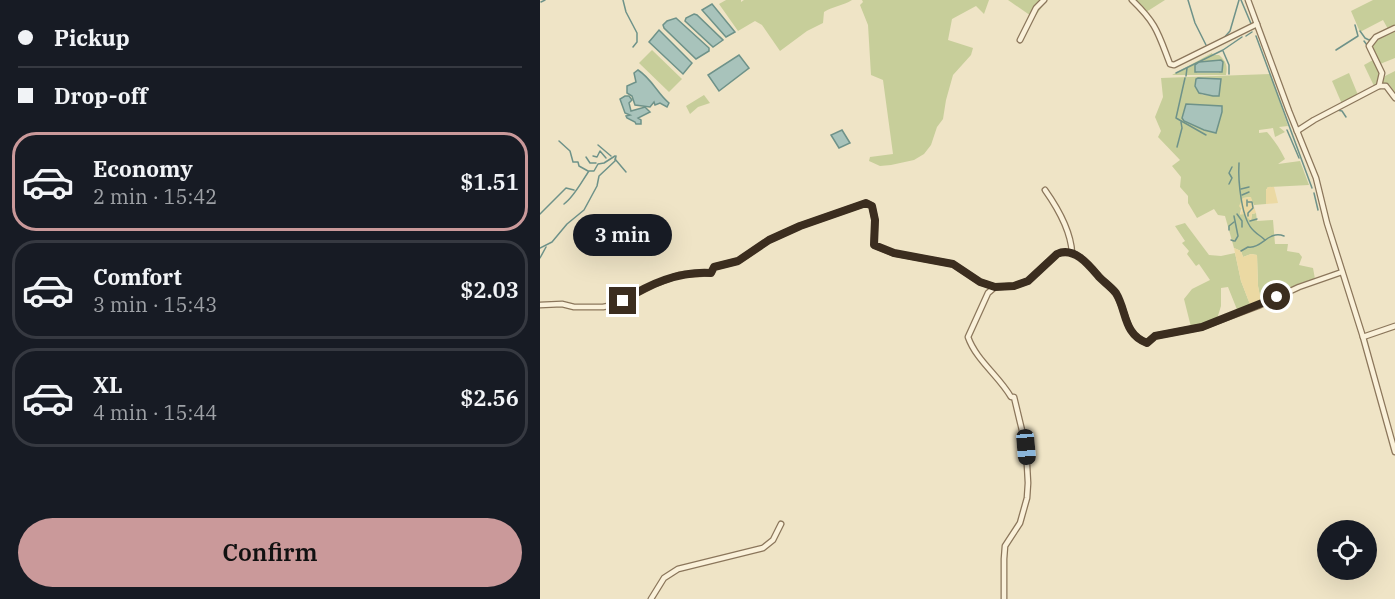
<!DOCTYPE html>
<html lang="en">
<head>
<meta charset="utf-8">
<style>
	body { margin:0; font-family:"IBM Plex Serif",serif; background:#20242c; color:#f1f3f6; height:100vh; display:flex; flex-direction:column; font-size:22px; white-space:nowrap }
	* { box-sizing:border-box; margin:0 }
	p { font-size:20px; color:#9ea1a6 }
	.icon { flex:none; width:33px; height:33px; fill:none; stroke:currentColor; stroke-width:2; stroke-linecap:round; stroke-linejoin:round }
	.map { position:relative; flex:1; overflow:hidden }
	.side { display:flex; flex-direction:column; background:#171b24; width:540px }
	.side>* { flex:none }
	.banner { display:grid; align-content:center; height:132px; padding:0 18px; background:#171b24 }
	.buttons { position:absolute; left:777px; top:520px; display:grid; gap:12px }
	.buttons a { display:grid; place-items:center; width:60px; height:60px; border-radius:50%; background:#171b24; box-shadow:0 6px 24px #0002; font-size:30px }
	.end { position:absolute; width:27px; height:27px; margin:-14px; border:8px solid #3b2d1f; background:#fff; box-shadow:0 0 0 3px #fff }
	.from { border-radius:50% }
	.bubble { position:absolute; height:42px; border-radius:21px; background:#171b24; box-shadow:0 6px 24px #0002; font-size:20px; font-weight:600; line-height:42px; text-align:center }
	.car { position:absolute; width:18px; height:36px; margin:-18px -9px; border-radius:8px; box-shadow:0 0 4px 2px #0007; background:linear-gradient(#222 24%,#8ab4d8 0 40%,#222 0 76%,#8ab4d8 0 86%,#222 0) }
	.banner b { display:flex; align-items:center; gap:21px; height:57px; font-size:22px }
	.banner b+b { border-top:2px solid #363941 }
	.banner i { width:15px; height:15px; background:#f1f3f6 }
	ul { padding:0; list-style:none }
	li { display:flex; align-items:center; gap:18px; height:99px; margin:0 12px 9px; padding:0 6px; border:3px solid #363941; border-radius:24px }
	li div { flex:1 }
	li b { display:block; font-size:22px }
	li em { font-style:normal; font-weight:600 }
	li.active { border-color:#ca999a }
	li>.icon { width:54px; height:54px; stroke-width:1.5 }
	.primary-button { display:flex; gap:12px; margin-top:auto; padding:12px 18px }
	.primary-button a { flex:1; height:69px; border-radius:36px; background:#ca999a; color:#111; font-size:24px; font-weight:600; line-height:69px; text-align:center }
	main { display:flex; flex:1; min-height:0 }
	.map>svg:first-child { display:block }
</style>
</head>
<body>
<main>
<section class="side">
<div class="banner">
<b><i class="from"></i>Pickup</b>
<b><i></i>Drop-off</b>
</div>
<ul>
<li class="active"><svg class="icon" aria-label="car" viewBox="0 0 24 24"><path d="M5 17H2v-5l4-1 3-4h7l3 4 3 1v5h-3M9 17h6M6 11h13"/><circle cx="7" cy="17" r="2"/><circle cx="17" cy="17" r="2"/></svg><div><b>Economy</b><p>2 min · 15:42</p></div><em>$1.51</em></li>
<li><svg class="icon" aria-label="car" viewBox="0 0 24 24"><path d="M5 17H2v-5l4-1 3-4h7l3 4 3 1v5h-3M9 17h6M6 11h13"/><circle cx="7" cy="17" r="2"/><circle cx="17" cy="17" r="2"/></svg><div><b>Comfort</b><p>3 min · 15:43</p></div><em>$2.03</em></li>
<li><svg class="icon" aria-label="car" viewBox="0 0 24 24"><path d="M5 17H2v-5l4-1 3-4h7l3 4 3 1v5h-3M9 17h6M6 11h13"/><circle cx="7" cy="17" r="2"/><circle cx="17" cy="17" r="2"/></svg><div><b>XL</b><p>4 min · 15:44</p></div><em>$2.56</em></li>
</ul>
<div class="primary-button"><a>Confirm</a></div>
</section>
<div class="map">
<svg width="855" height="599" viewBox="0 0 855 599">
	<rect width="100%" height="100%" fill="#efe4c6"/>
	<!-- green -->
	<g fill="#c7ce9a" fill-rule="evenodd">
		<path d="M186,0H201V2L204,0H312C303,6 293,6 284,12L283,23L267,31L240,51L222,25L215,21L198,31L179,4Z"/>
		<path d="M322,0H449L444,14L436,6L412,19L408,40L433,48L431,55L413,75L406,100L403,119L397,127L391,145L384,154L374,160L351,165L340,166L329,161L330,157L353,154L343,80L331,75L328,25L320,5L323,2Z"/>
		<path d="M468,0H507L494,18Z"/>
		<path d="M588,0H625L603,14Z"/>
		<path d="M833,0H855V26L848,29L843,20L820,32L811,11Z"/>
		<path d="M855,30V58L840,64L832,47L833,43Z"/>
		<path d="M112,50L142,79L129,92L99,63Z"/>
		<path d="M672,53L673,55H679C686,61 688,66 686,75H632ZM681,60L679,73H657L659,62Z"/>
		<path d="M833,60L841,75L838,84L834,86L824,65Z"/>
		<path d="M855,71V93L849,84H842L845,76Z"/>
		<path d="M809,73L818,95L802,104L792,81Z"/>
		<path d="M730,74L748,126L739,127L745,132L735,137L733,128L719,130V133L727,132C735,141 740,149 745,159L738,164L760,161L769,185L728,187L726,190V204L714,205L710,197L703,198L700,214H704L711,220L712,214L716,213L717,221L733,220L735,244H748L747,251L759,253L762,257L759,265L773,268L775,279L761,283L721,301L718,286L717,255L711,254L703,257L701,251L694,248L685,216L678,215L674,209L657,218L648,203V196L640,187L641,177L632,166L640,160L618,137L621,131L615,117L623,97L621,78ZM658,78H674L679,96L662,95L655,86ZM682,112L664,130L644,121Z"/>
		<path d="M164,95L170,103L158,107L150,114L146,106Z"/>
		<path d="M645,223L669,255L681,256L695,253L701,281L711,307L698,312L688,287L681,288V306L677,319L662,325L651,327L644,299L652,289L670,280L659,264L656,266L647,254L649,251L642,243L645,241L635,226Z"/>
	</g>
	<!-- sand -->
	<g fill="#ebd9a3">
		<path d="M728,187H734L738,203L726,204V190Z"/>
		<path d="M711,197L716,213L712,214L711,221L704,214L700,215L702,210L699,206L703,198Z"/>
		<path d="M694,248L701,251L703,257L711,254L717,255L718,286L721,301L711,307L701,281Z"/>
	</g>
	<!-- water -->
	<g fill="#a8c3bb" stroke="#6e9289" stroke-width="1.5">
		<path d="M172,4L195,32L186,37L162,10Z"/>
		<path d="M154,14L157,15L183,40L173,47L145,21L146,18Z"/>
		<path d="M136,18L169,48V51L156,59L124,28L123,25L127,21Z"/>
		<path d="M119,30L152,63L143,74L109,42Z"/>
		<path d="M199,55L209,68L179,91L168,75Z"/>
		<path d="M681,60L683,62L682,72H655V65L659,62Z"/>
		<path d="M98,70C112,79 117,93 129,103L127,107L120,103L115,105L114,102L110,107L95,105L92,96L87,93V86L96,82L94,73Z"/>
		<path d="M658,78L681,79L679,96H673L659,93L655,86L656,79Z"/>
		<path d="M85,96H89L92,100L89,103L91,111L105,107L110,112L98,118L101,120V124H96L95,122L87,118L86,116L90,115L85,113L80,99Z"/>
		<path d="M646,104L682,106V112L676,133L664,130L644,121L642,118Z"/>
		<path d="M302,130L310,143L299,148L291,135Z"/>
	</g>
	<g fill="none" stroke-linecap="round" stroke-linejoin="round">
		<!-- stream -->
		<g stroke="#6e9289" stroke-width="1.5">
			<path d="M83,0L86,12L97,33V42L93,47"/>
			<path d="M648,0L655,23L666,45"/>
			<path d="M701,0L712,26"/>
			<path d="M1,2L5,0"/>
			<path d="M820,31L825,38L829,40L833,38"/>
			<path d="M706,36L712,32"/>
			<path d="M716,36L772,188"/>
			<path d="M682,40L690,31L699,0"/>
			<path d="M824,41L827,45"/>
			<path d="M796,50L818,36L815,25"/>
			<path d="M683,51L689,65V74"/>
			<path d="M636,73L683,50L702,37"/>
			<path d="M646,76L647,68"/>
			<path d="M645,78L636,118L666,135"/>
			<path d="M797,110L802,111L806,117"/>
			<path d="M747,130L759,158"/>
			<path d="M19,141L30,151L33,162H38L39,166L48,171"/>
			<path d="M58,145L71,156"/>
			<path d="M637,147L642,128L641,122"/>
			<path d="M53,156L57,157L60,151L66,158"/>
			<path d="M46,157L50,163H56"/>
			<path d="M75,159L86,172"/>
			<path d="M699,163C698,180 701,220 714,231C718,235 721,236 725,240"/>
			<path d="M689,184L692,178L689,173L692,167"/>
			<path d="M701,189L709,187"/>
			<path d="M774,193L778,210"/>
			<path d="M702,195L709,192"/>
			<path d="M24,204C34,197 42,181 49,171H54L58,164L64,163L75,156"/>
			<path d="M707,206V200"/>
			<path d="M0,214L26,188L34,190"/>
			<path d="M697,214L702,221V227"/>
			<path d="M694,216L698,236L695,241"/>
			<path d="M708,216V213L713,208L712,202H708"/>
			<path d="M710,221L717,219"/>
			<path d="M689,230V226L694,222"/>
			<path d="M691,240L694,241"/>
			<path d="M0,248L12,242L27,224L44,210L57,186L59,176L75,161L76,156"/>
			<path d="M701,251L708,247C722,249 728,230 744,236"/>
			<path d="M0,258L6,247"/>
		</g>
		<defs>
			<g id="minor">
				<path d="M592,0C617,24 618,33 630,64L634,65L717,24"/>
				<path d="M708,0L749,111L776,178L787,223L823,337L855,452"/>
				<path d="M480,40L496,8L504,0"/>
				<path d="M839,86L842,73L829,46L836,37L855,28"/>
				<path d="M757,131L774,120L839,86H846L855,98"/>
				<path d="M505,190C517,207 531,232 532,253"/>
				<path d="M455,287L448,293L428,337C436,360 459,376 471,397H474L486,447L488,483L487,498L480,523L465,546L464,559V599"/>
				<path d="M0,305L22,304L34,307H63L73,305L115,284L139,275L171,273L174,267L198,261L229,240L260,226L326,203L332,206L335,220L334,245L353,253L413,264L440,282L455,287L474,286L488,281L517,254C534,246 549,264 559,276C564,282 571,287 575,293C588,311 583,334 607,343L615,336L662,327L718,306L759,287L802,272"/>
				<path d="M823,337L855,326"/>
				<path d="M111,599L124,578L138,569L223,548L233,540L241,524"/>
			</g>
		</defs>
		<!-- minor casing -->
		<use href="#minor" stroke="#8b765b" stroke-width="7"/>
		<!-- minor -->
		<use href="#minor" stroke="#faf1da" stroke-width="4.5"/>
	</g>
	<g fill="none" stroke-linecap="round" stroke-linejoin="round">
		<!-- route -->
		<path stroke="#3b2d1f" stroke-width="8" d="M83,301C109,284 140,271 171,273L174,267L198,261L229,240L260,226L326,203L332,206L335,220L334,245L354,253L413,264L440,282L455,287L474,286L488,281L517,254C534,246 549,265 559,277C564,282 571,287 576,293C587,311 583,334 607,343L615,336L662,327L737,297"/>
	</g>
</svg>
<div class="buttons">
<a><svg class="icon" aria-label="locate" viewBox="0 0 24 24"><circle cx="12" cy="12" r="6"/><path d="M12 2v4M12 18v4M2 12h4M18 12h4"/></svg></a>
</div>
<i class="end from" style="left:737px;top:297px"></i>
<i class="end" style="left:83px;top:301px"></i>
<div class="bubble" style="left:33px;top:214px;width:99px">3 min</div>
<i class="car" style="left:486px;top:447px;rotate:175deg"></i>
</div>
</main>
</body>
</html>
